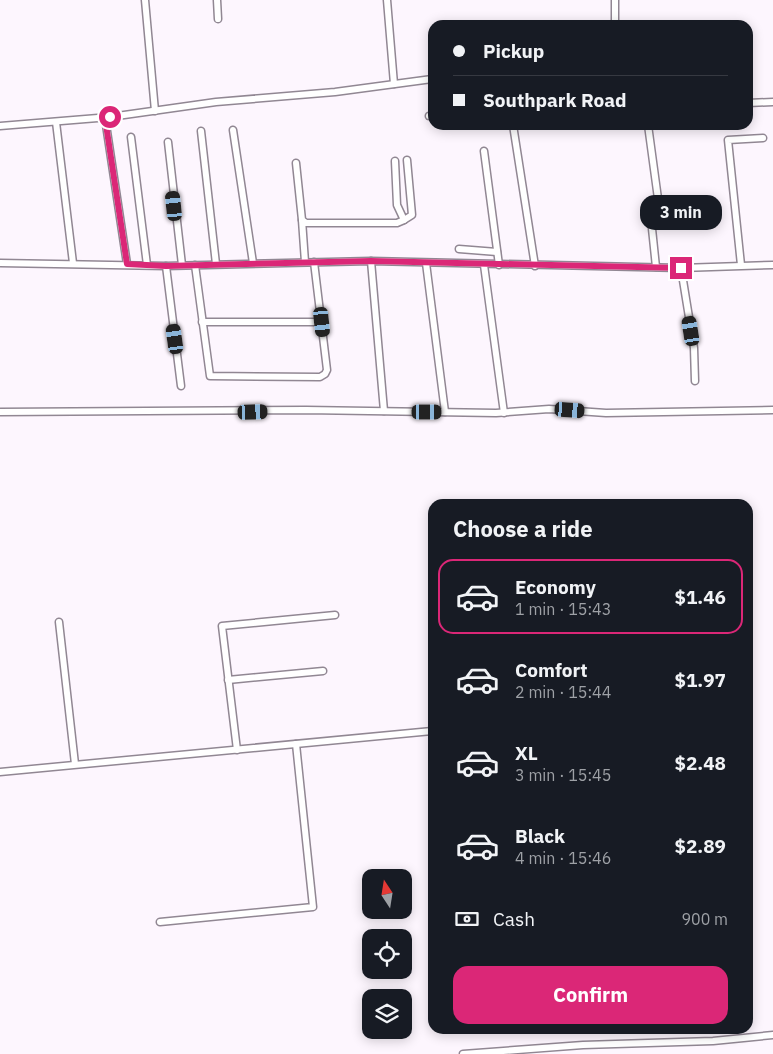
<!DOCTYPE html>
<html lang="en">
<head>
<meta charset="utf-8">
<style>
	body { margin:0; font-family:"IBM Plex Sans",sans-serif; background:#20242c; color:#f1f3f6; height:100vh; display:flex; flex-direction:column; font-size:19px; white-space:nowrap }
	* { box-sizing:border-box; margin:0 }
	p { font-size:16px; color:#9ea1a6 }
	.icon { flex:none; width:28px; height:28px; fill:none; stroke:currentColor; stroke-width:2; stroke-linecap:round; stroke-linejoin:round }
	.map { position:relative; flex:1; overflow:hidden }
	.details { position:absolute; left:428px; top:499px; width:325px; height:535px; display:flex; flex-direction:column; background:#171b24; border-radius:15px; box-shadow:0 2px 12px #0003 }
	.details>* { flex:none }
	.top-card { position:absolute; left:428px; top:20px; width:325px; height:110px; border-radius:15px; box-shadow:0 2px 12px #0003; display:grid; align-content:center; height:110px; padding:0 25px; background:#171b24 }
	.needle { width:32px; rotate:348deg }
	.fabs { position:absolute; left:362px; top:869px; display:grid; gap:10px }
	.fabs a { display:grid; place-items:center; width:50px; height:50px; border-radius:10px; background:#171b24; box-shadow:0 2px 12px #0003; font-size:25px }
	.end { position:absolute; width:22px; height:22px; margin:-11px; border:6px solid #db2777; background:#fff; box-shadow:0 0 0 2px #fff }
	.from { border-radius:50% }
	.bubble { position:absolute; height:35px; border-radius:15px; background:#171b24; box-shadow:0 2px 12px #0003; font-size:16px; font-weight:700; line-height:35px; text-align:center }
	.car { position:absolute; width:15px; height:30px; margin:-15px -8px; border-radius:6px; box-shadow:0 0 4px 1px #0007; background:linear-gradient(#222 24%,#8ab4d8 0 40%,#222 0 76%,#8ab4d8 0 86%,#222 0) }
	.top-card b { display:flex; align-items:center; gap:18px; height:48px; font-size:19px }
	.top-card b+b { border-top:1px solid #363941 }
	.top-card i { width:12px; height:12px; background:#f1f3f6 }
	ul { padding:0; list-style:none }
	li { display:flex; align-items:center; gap:15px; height:75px; margin:0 10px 8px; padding:0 15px; border:2px solid transparent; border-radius:15px }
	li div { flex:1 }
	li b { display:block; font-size:19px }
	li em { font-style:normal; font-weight:700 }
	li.on { border-color:#db2777 }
	li>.icon { width:45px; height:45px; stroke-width:1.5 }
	h2 { padding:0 25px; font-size:22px; line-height:60px }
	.pay { display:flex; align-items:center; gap:12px; height:55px; padding:0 25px; font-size:19px }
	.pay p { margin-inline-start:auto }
	.primary-button { display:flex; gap:10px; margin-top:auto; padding:10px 25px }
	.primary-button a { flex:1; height:58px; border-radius:15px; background:#db2777; color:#fff; font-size:20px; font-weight:700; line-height:58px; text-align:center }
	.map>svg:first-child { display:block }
</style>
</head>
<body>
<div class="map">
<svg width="773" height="1054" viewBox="0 0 773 1054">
	<rect width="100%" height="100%" fill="#fdf6fe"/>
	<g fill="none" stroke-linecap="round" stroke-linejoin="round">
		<defs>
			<g id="minor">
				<path d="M145,0L155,111"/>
				<path d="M217,0L218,19"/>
				<path d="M387,0L394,84"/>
				<path d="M615,25V0"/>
				<path d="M748,103L773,102"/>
				<path d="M429,116H432"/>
				<path d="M105,118L127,264"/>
				<path d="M56,122L73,263"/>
				<path d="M513,125L535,266"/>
				<path d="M648,125L659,206L658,210L651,219L656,267"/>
				<path d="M0,126L110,117L216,102L335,92L432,79"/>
				<path d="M233,130L253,263"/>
				<path d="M201,131L216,264"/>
				<path d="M131,137L147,265"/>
				<path d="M168,142L182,265"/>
				<path d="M484,151L499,265"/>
				<path d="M395,161L397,205L404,220L412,215L407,160"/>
				<path d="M296,163L302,220L306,223H397L404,220"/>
				<path d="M302,220L305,262"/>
				<path d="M459,249L497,252"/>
				<path d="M371,261L384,411"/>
				<path d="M0,263L166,266L371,261L681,268L773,265"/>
				<path d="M426,263L445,412"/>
				<path d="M195,265L210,376L320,377L325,374L327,370L314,262"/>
				<path d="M484,265L504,413"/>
				<path d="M741,265L728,140L763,138"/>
				<path d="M166,266L181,386"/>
				<path d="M681,268L694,348L695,381"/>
				<path d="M202,322H323"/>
				<path d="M0,412L306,410L496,413L549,409L606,413L773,410"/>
				<path d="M59,622L75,764"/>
				<path d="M228,680L323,671"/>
				<path d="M237,750L222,626L335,615"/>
				<path d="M0,772L432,731"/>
				<path d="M160,922L313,907L296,744"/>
				<path d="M463,1054L583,1045L713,1041L773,1035"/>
			</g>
		</defs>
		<!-- minor casing -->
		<use href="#minor" stroke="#918793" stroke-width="9"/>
		<!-- minor -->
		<use href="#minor" stroke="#fff" stroke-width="6"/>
	</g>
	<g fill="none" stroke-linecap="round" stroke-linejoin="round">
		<!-- route -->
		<path stroke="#db2777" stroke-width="6" d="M110,117L105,118L127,264L166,266L371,261L681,268"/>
	</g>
</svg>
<div class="fabs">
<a><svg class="needle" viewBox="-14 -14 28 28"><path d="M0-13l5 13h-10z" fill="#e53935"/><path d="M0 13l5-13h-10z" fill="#9ea1a6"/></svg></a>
<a><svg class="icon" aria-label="locate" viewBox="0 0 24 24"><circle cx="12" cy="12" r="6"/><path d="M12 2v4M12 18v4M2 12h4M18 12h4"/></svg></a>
<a><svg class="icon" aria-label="layers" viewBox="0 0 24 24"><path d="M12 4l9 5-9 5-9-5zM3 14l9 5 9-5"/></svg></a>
</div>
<i class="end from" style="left:110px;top:117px"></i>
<i class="end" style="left:681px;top:268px"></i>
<div class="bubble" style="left:640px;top:195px;width:82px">3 min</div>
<i class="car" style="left:174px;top:206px;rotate:354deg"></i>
<i class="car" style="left:322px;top:322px;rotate:174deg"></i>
<i class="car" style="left:691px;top:331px;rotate:351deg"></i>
<i class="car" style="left:175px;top:339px;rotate:352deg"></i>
<i class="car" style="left:570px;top:410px;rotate:94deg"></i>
<i class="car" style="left:253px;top:412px;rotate:88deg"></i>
<i class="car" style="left:427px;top:412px;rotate:90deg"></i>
<div class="top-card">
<b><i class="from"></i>Pickup</b>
<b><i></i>Southpark Road</b>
</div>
<section class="details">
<h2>Choose a ride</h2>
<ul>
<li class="on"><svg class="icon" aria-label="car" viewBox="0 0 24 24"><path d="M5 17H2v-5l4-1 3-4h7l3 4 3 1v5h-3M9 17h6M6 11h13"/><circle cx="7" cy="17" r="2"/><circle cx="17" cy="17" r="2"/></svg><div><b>Economy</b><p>1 min · 15:43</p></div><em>$1.46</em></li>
<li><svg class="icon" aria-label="car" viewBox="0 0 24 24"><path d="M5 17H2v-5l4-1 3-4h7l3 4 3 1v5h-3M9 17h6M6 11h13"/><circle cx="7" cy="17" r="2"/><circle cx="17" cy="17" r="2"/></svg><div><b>Comfort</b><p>2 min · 15:44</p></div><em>$1.97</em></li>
<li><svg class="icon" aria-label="car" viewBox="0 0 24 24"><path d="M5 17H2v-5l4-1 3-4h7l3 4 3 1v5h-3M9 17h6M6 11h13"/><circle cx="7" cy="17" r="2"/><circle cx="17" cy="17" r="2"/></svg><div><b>XL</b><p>3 min · 15:45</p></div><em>$2.48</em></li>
<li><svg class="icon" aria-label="car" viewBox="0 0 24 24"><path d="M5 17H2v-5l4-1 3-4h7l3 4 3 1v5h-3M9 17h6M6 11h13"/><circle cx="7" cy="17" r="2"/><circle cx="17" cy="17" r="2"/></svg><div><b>Black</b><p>4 min · 15:46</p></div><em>$2.89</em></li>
</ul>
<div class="pay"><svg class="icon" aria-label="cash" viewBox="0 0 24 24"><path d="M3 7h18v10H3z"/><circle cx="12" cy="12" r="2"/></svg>Cash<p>900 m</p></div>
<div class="primary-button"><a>Confirm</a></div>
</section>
</div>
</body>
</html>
